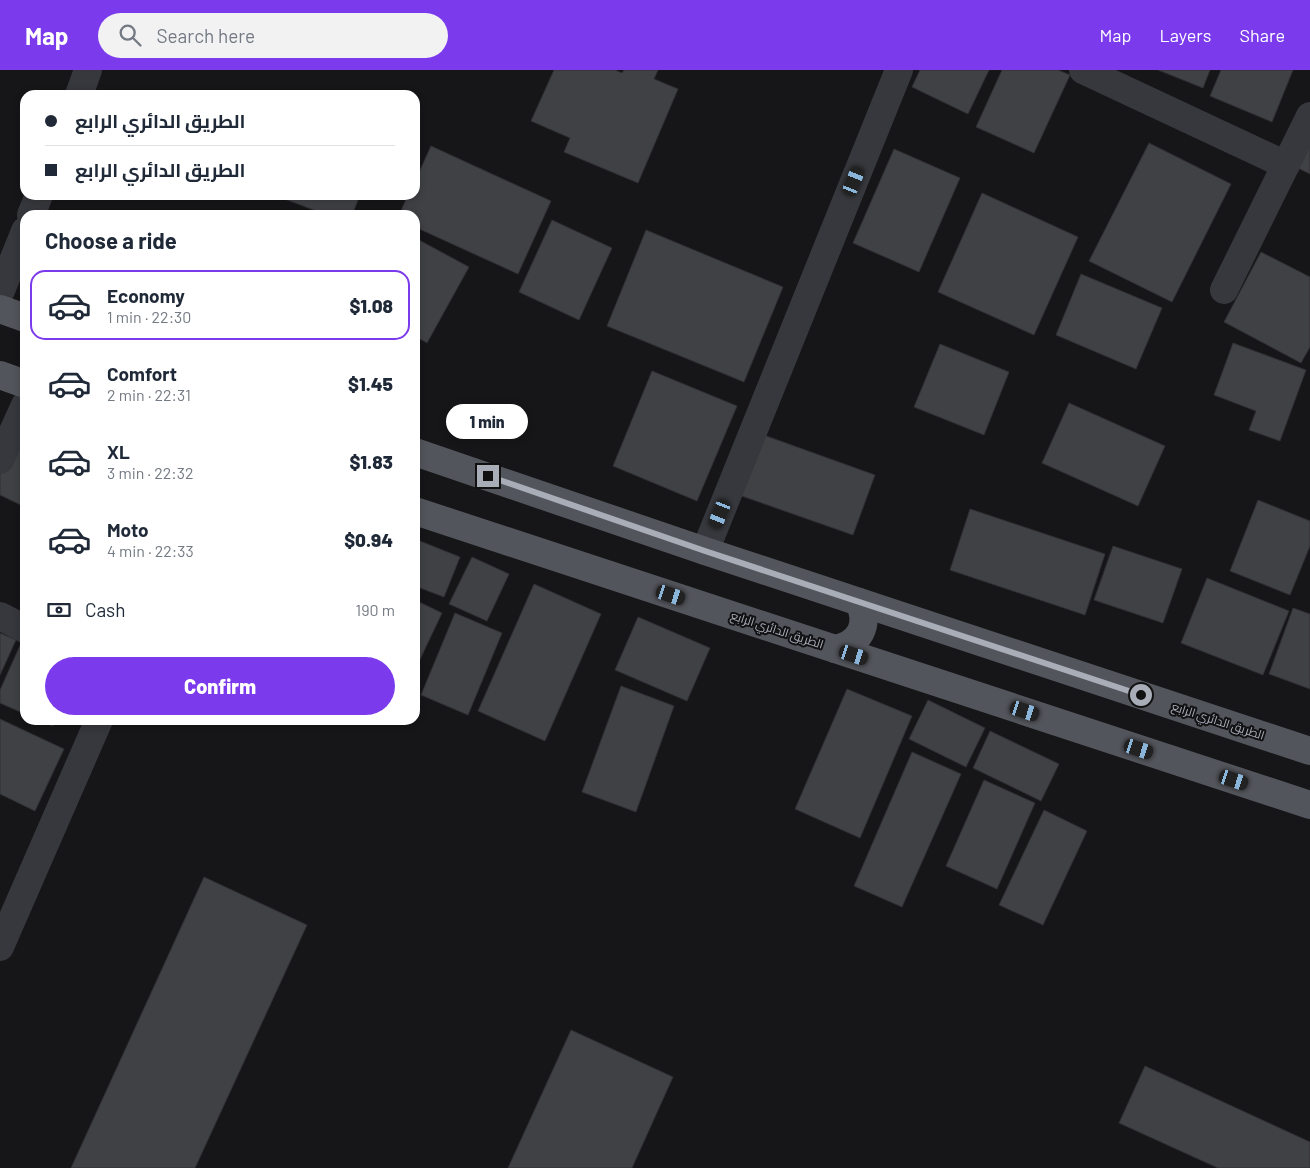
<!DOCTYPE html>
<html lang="en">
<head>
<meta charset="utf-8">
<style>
	body { margin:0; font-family:Barlow,Cairo,sans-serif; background:#f2f2f3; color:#1f2937; height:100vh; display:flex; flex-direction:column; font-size:19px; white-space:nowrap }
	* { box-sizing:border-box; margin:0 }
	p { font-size:16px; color:#747a83 }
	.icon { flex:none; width:28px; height:28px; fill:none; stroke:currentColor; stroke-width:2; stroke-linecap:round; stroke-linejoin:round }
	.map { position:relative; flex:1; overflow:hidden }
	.drawer { position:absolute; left:20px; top:140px; width:400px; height:515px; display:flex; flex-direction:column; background:#fff; border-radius:15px; box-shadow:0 2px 8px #0003 }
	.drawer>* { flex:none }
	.hud { position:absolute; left:20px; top:20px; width:400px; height:110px; border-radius:15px; box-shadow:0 2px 8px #0003; display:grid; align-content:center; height:110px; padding:0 25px; background:#fff }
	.end { position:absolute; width:22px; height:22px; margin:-11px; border:6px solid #a8adb8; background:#111; box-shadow:0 0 0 2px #111 }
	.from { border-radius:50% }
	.bubble { position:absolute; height:35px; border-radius:18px; background:#fff; box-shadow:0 2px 8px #0003; font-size:16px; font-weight:800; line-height:35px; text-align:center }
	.car { position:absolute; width:15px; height:30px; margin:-15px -8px; border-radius:6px; box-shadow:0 0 4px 1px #0007; background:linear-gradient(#222 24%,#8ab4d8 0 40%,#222 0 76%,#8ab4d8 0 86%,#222 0) }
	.hud b { display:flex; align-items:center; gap:18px; height:48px; font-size:19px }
	.hud b+b { border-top:1px solid #e0e1e3 }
	.hud i { width:12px; height:12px; background:#1f2937 }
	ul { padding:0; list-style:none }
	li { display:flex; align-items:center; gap:15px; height:70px; margin:0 10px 8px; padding:0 15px; border:2px solid transparent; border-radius:15px }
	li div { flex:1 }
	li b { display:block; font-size:19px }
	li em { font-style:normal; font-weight:800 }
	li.active { border-color:#7c3aed }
	li>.icon { width:45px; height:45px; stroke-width:1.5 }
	h2 { padding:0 25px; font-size:22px; line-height:60px }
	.pay { display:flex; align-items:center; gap:12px; height:55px; padding:0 25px; font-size:19px }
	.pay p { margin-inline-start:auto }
	.cta { display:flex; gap:10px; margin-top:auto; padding:10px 25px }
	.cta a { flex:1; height:58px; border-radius:30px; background:#7c3aed; color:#fff; font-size:20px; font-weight:800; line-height:58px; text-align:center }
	header { display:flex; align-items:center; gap:30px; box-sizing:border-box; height:70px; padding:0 25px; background:#7c3aed; color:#fff }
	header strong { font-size:24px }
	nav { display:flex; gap:28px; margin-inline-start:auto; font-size:18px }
	.search { width:350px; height:45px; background:#f2f2f3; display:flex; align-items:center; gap:12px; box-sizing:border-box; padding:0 18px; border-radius:28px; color:#747a83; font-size:19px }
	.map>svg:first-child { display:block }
</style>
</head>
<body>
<header>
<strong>Map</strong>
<div class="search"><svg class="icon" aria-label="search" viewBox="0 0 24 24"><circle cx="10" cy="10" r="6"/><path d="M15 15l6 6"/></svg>Search here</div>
<nav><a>Map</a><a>Layers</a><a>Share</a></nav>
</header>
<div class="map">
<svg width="1310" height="1098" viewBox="0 0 1310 1098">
	<rect width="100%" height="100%" fill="#161618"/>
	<!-- building -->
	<g fill="#404145" stroke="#303034">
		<path d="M554,0H615L622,3L624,0H658L654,9L678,19L638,113L564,82L570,68L531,51Z"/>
		<path d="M920,0H989L968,44L912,17Z"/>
		<path d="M1002,0H1058L1070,5L1034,83L976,57Z"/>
		<path d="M1158,0H1210L1203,18Z"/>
		<path d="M1221,0H1293L1272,52L1210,26Z"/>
		<path d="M1149,73L1231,114L1172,232L1089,191Z"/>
		<path d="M1310,74V104L1298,98Z"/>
		<path d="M431,76L551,131L518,204L415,157V145H399L408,125H415V111Z"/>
		<path d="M894,79L960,108L919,202L853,173Z"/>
		<path d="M982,123L1078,167L1034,265L938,222Z"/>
		<path d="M274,125H360L352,145H327Z"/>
		<path d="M40,137L63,145H37Z"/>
		<path d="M552,150L612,178L579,250L519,222Z"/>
		<path d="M646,160L783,217L744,312L607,256Z"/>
		<path d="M419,170L469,197L427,273L415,266V178Z"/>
		<path d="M1261,182L1310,207V277L1301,293L1224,252Z"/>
		<path d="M1081,204L1162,238L1136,299L1056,265Z"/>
		<path d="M1233,273L1306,300L1280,371L1249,360L1256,341L1214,325Z"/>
		<path d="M940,274L1009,302L984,365L914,337Z"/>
		<path d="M652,301L737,336L697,431L613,396Z"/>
		<path d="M1069,333L1165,376L1138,436L1042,393Z"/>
		<path d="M25,351V437L0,425V404Z"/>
		<path d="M758,363L875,405L853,465L736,424Z"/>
		<path d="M1258,430L1310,451V476L1290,525L1230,501Z"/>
		<path d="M970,439L1105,484L1085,545L950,500Z"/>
		<path d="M415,469L460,487L444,527L415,516Z"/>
		<path d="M1113,476L1182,499L1163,553L1094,530Z"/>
		<path d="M472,487L509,504L487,551L449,534Z"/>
		<path d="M1207,508L1289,541L1263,605L1181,573Z"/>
		<path d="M534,514L601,544L545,671L478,641Z"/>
		<path d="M415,530L442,543L415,600Z"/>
		<path d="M1293,538L1310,544V619L1269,604Z"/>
		<path d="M455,543L502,563L468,645L421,625Z"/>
		<path d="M638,547L710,578L687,631L615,600Z"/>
		<path d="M0,563L16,570L0,605Z"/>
		<path d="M22,571L25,572V644L0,633V620Z"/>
		<path d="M621,616L674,636L636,742L582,722Z"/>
		<path d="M847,619L912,646L860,768L795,739Z"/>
		<path d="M928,630L985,658L966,697L909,669Z"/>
		<path d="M0,649L64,679L35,741L0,724Z"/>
		<path d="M39,650H55L53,656Z"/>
		<path d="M990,661L1059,694L1041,731L973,698Z"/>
		<path d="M912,682L961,704L902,837L854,816Z"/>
		<path d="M984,710L1035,733L997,819L946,796Z"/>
		<path d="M1044,740L1087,761L1043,855L999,835Z"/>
		<path d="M204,807L307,855L195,1098H71Z"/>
		<path d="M571,960L673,1007L632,1098H508Z"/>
		<path d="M1145,996L1310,1072V1098H1218L1119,1053Z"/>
	</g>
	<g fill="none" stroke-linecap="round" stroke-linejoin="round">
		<!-- minor -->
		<g stroke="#37383d" stroke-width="28">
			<path d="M1083,0L1286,95"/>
			<path d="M79,25L88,0"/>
			<path d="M31,145L39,125"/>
			<path d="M1224,220L1310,46"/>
			<path d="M0,223L25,161"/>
			<path d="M0,390L25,335"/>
			<path d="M705,481L899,0"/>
			<path d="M0,546L25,559"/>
			<path d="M0,877L99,650"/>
		</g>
		<!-- major -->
		<g stroke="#53555c" stroke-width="28">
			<path d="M0,239L25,248"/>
			<path d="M0,305L25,314"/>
			<path d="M415,382L705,481L1310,681"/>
			<path d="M415,441L1310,735"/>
			<path d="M835,579C860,574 870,555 859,532"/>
		</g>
	</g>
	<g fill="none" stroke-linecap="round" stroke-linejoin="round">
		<!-- route -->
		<path stroke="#a8adb8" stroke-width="6" d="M488,406L705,481L1141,625"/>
	</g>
	<g text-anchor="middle" stroke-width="4" stroke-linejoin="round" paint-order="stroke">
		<!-- street labels -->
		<g font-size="12" fill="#a8adb8" stroke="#111113">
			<text transform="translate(777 560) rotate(18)" y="4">الطريق الدائري الرابع</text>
			<text transform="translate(1218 651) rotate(18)" y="4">الطريق الدائري الرابع</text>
		</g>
	</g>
</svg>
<i class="end from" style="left:1141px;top:625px"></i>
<i class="end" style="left:488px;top:406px"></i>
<div class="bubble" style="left:446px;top:334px;width:82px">1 min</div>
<i class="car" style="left:854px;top:111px;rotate:22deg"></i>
<i class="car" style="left:720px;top:444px;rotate:202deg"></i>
<i class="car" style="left:671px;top:525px;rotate:108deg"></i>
<i class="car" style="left:854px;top:585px;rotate:108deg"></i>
<i class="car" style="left:1025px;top:641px;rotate:108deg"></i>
<i class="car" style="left:1139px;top:679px;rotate:108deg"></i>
<i class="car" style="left:1234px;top:710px;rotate:108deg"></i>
<div class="hud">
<b><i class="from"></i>الطريق الدائري الرابع</b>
<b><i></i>الطريق الدائري الرابع</b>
</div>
<section class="drawer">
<h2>Choose a ride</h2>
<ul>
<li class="active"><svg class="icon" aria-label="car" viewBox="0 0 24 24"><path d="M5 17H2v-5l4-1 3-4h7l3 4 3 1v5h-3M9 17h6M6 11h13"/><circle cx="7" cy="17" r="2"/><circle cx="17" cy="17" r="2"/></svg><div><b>Economy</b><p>1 min · 22:30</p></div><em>$1.08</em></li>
<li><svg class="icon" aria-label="car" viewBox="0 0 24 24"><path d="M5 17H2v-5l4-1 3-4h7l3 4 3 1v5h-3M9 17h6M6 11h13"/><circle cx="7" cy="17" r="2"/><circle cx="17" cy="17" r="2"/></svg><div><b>Comfort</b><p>2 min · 22:31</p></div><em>$1.45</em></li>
<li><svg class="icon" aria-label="car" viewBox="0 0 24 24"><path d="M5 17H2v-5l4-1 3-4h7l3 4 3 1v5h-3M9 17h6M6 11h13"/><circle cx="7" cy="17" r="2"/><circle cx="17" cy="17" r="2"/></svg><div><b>XL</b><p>3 min · 22:32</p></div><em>$1.83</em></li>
<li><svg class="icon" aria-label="car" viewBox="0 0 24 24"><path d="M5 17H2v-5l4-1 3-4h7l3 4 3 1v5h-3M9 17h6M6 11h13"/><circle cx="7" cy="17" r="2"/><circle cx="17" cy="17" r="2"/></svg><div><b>Moto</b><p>4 min · 22:33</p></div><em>$0.94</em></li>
</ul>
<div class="pay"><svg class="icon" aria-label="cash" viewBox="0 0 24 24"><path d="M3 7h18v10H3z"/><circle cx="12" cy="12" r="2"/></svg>Cash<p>190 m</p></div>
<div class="cta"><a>Confirm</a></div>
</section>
</div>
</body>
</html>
